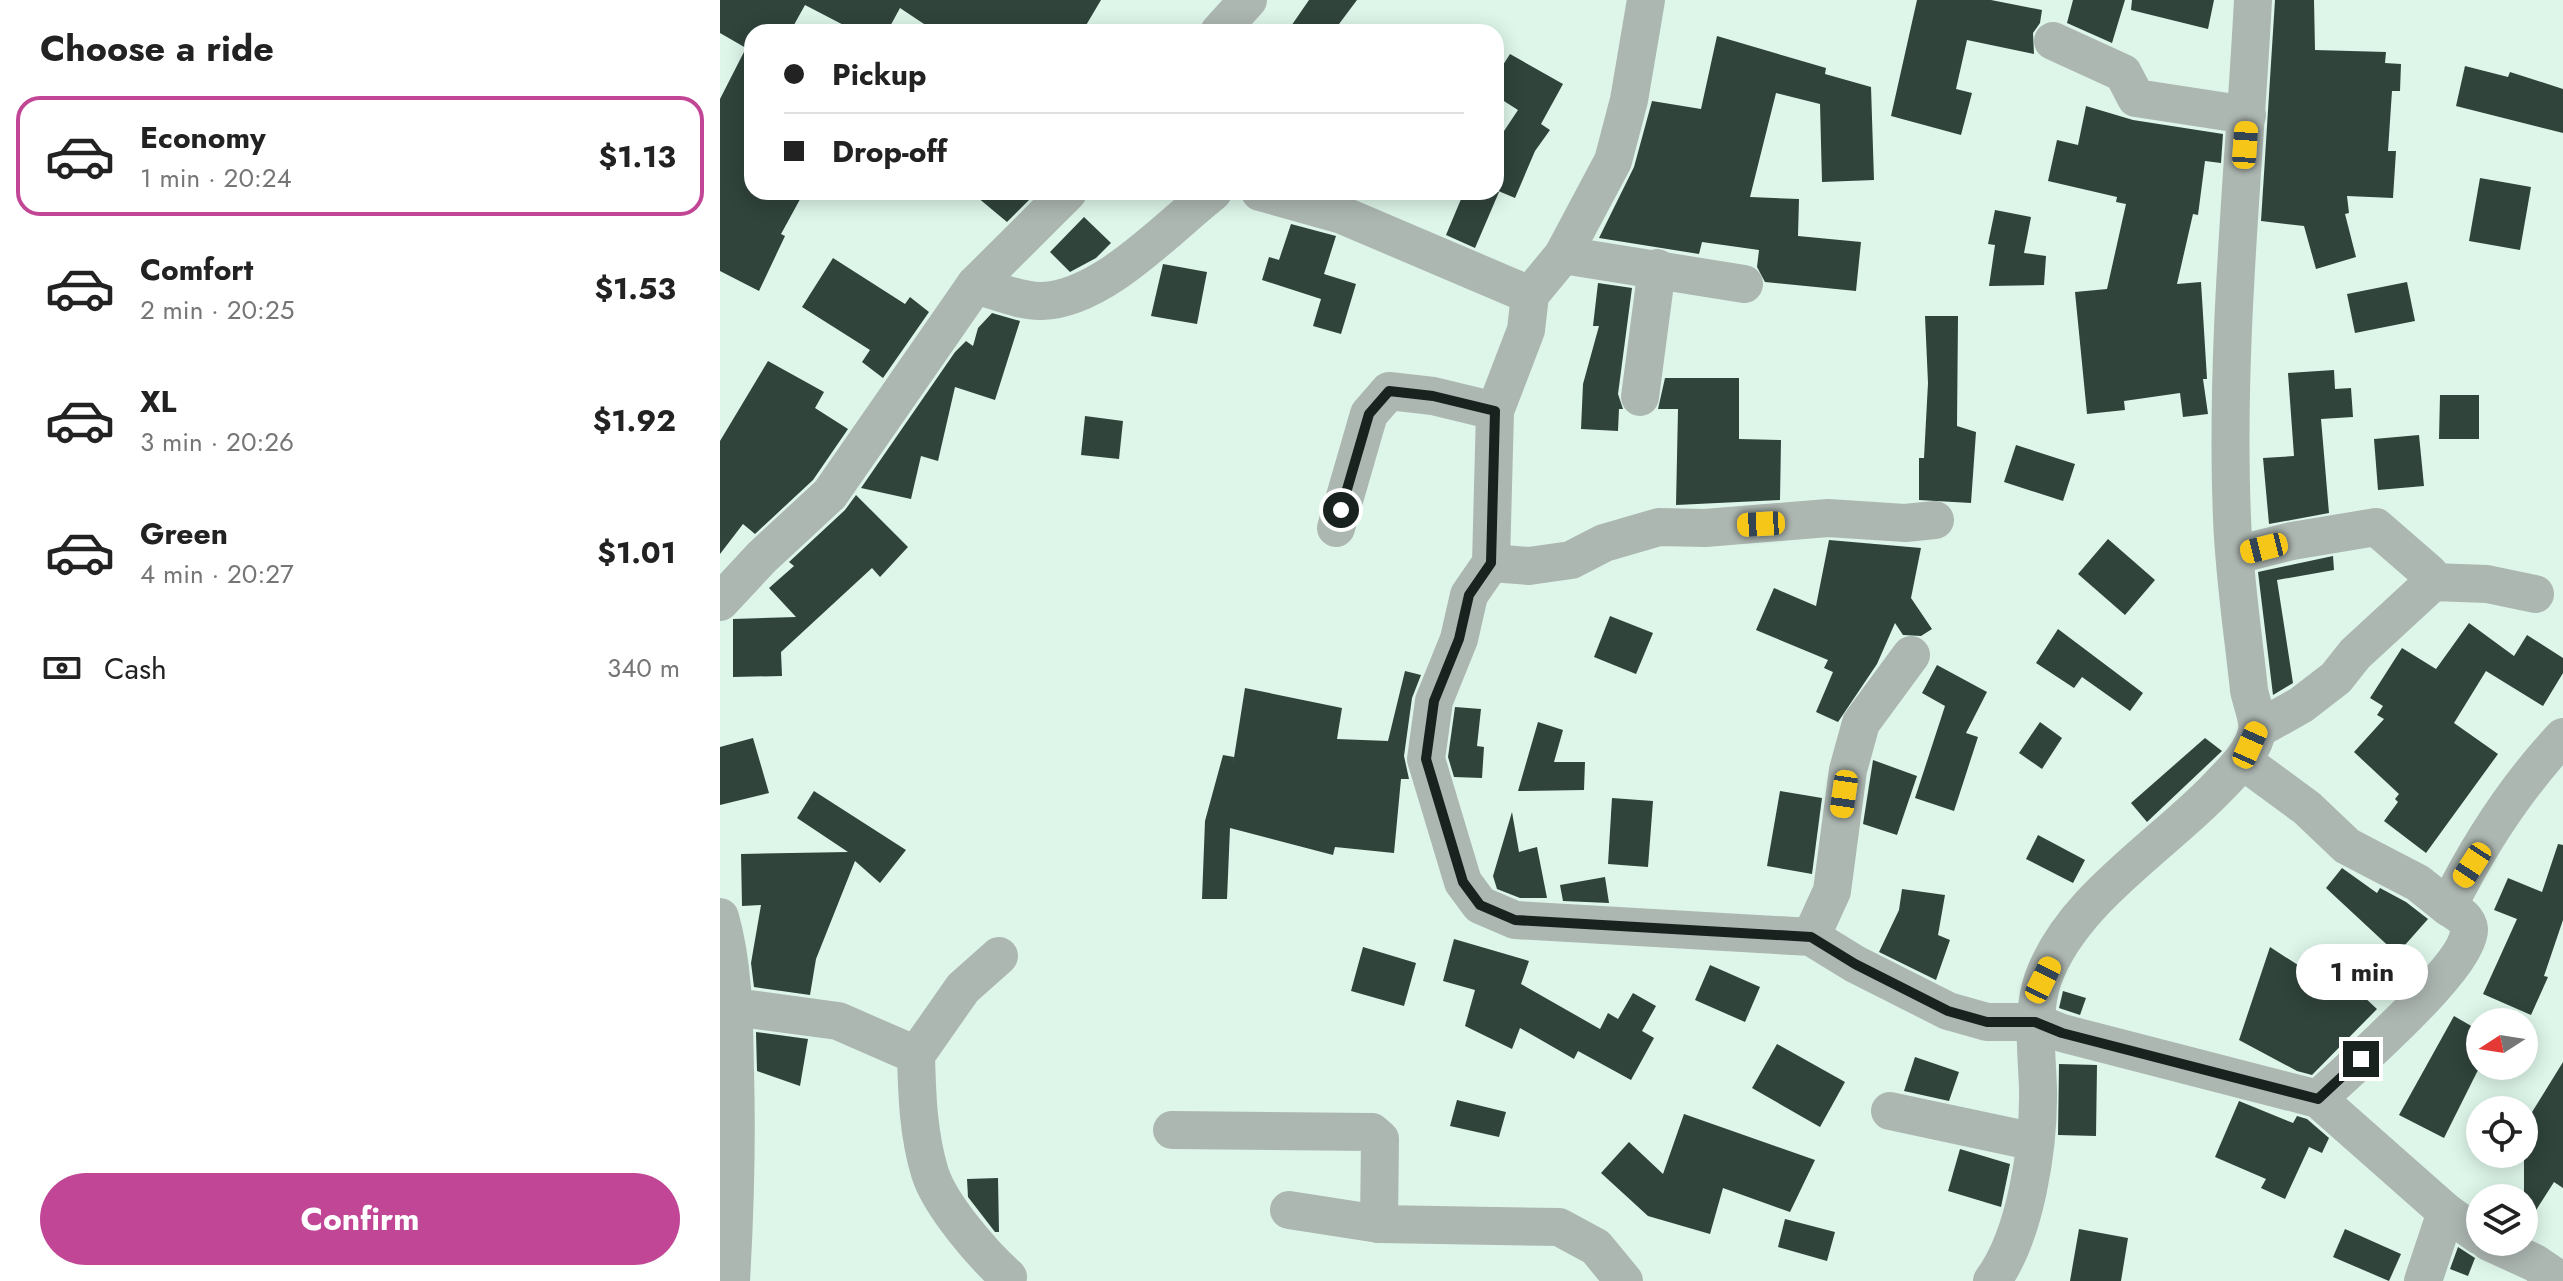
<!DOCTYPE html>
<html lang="en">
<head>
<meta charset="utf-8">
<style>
	body { margin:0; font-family:Jost,sans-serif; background:#f2f2f2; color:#222; height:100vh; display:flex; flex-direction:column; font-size:30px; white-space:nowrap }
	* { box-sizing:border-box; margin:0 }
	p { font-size:26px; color:#767676 }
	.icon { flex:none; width:44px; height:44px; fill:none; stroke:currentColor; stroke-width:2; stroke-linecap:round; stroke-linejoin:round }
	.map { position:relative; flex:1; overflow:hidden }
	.sheet { display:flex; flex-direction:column; background:#fff; width:720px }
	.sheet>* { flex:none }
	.hud { position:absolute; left:24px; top:24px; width:760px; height:176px; border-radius:24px; box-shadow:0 4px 20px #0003; display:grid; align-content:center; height:176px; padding:0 40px; background:#fff }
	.needle { width:52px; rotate:258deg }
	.buttons { position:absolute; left:1746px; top:1008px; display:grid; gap:16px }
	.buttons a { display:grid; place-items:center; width:72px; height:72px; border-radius:50%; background:#fff; box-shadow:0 4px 20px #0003; font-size:40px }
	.end { position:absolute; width:36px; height:36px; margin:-18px; border:10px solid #19221e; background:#fff; box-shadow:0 0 0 4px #fff }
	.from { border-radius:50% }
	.bubble { position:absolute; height:56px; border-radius:28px; background:#fff; box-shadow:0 4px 20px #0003; font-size:26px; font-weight:700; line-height:56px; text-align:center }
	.car { position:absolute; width:24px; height:48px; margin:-24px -12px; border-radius:10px; box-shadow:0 0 6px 2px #0007; background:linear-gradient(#f5c518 24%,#345 0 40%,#f5c518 0 76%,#345 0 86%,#f5c518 0) }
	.hud b { display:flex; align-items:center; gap:28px; height:76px; font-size:30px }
	.hud b+b { border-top:2px solid #e0e0e0 }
	.hud i { width:20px; height:20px; background:#222 }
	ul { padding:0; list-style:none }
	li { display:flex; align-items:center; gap:24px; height:120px; margin:0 16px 12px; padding:0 24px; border:4px solid transparent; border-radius:24px }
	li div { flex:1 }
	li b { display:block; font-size:30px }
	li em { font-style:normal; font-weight:700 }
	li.active { border-color:#c24696 }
	li>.icon { width:72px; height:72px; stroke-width:1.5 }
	h2 { padding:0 40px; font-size:36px; line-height:96px }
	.pay { display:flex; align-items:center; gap:20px; height:88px; padding:0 40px; font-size:30px }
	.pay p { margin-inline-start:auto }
	.primary-button { display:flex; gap:16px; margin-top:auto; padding:16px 40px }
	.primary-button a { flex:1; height:92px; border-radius:48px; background:#c24696; color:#fff; font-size:32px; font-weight:700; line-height:92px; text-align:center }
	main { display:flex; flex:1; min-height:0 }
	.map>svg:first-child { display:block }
</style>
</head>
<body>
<main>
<section class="sheet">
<h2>Choose a ride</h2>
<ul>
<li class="active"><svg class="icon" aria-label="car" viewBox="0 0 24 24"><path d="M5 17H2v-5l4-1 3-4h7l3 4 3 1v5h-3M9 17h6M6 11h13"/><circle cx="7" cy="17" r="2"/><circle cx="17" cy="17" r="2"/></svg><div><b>Economy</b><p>1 min · 20:24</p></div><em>$1.13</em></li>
<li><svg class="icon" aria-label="car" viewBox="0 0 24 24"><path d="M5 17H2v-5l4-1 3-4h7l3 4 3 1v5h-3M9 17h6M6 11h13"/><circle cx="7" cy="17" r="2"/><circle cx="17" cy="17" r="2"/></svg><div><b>Comfort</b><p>2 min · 20:25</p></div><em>$1.53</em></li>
<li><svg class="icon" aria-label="car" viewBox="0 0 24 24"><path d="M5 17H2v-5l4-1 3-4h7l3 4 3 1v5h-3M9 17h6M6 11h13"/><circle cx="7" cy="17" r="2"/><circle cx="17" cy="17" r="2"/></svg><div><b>XL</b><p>3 min · 20:26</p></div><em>$1.92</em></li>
<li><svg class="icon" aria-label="car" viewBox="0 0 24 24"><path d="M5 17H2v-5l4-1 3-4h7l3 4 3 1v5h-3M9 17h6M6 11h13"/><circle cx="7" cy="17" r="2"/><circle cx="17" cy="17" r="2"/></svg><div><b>Green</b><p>4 min · 20:27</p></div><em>$1.01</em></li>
</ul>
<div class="pay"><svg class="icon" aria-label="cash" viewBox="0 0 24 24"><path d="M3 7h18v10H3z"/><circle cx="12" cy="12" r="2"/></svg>Cash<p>340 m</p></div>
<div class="primary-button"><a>Confirm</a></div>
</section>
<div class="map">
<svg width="1843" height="1281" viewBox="0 0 1843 1281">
	<rect width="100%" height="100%" fill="#def6ea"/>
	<!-- building -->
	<g fill="#30443b">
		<path d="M0,0H381L362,32H216L180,8L167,32H137L85,5L70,32H32V192H84L61,234L65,236L39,291L0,271V99L26,48L0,33Z"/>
		<path d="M589,0H637L613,32H567Z"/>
		<path d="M1197,0H1271L1322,10L1320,23L1313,33L1314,54L1247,40L1236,89L1252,93L1241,135L1171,116Z"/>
		<path d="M1353,0H1405L1392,43L1347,23Z"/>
		<path d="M1412,0H1494L1488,29L1411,10Z"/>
		<path d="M1555,0H1594L1595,50L1666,52L1665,63L1681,64L1680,91H1672L1668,151H1676L1673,198L1627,196L1629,213L1625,214L1636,257L1596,269L1584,226L1541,221Z"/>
		<path d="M997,36L1106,68L1105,74L1151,87L1154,180L1102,182L1100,104L1056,93L1030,197L1079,199L1078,236L1141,242L1136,291L1045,282L1037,267L1039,250L982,242L979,254L879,238L914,167L932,101L981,109Z"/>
		<path d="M790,54L843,84L821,124L830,130L815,151L795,198L776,190V143L798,110L776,96V76Z"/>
		<path d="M1745,66L1788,77L1790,72L1843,89V133L1736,106Z"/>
		<path d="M1366,106L1413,120L1503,134L1501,163L1485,161L1478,215L1473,214L1457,284L1481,282L1487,379H1483L1488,414L1463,417L1460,393L1404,401L1405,410L1367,414L1355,292L1387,289L1406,204L1396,202L1397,197L1328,181L1337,140L1358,145Z"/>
		<path d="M1760,178L1811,187L1800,250L1749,241Z"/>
		<path d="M251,192H317L287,222Z"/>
		<path d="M744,192H779L755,248L726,235Z"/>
		<path d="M1275,210L1311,217L1304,253L1326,256L1324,285L1269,286L1275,245L1268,244Z"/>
		<path d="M364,217L391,243L376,258L350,272L330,252Z"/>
		<path d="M571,224L616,236L604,274L636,284L621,334L593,326L601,299L542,280L549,257L559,260Z"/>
		<path d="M113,258L185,304L190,297L209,312L163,378L142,362L150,350L82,307Z"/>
		<path d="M443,264L487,272L477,324L431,316Z"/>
		<path d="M1687,282L1695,321L1635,333L1627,294Z"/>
		<path d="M878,283L912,288L898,394L903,409H899L898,431L861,429L863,384L879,326H873Z"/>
		<path d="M272,313L300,321L275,400L235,387L218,461L201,456L191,499L141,488L235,352L246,341L253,346L258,328Z"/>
		<path d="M1205,316H1238L1237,426L1256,432L1251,503L1199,500V458H1204L1208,383Z"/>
		<path d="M48,361L104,392L95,408L128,429L93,480L35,534L23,524L0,554V441Z"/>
		<path d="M1614,370L1615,389L1631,388L1633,417L1601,419L1609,513L1549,524L1543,458L1574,456L1568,373Z"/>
		<path d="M945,378H1019V439L1061,440L1060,500L956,505L958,409H938Z"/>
		<path d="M1720,395H1759V439H1719Z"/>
		<path d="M365,416L403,421L399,459L361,455Z"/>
		<path d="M1699,435L1704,486L1658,490L1654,439Z"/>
		<path d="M1296,445L1355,464L1343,501L1284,482Z"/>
		<path d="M136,495L188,547L160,577L152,568L61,652L62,676L13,677V619L76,617L49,588L74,566L69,562L125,510Z"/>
		<path d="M1388,539L1435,580L1405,615L1358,574Z"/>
		<path d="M1109,540L1201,548L1191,598L1212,629L1201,636L1183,635L1175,623L1157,664L1118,722L1096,712L1113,672L1104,668L1108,660L1036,630L1054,588L1096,606Z"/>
		<path d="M1613,556L1614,570L1557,580L1573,683L1553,695L1538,572Z"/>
		<path d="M890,616L933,633L916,674L874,657Z"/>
		<path d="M1749,623L1794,656L1807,635L1843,658V673L1823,706L1766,671L1734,723L1778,754L1706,853L1664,821L1678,802L1675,799L1679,794L1634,752L1664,719L1657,715L1663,706L1650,698L1682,648L1716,669Z"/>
		<path d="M1338,629L1423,693L1410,711L1362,677L1354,688L1316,663Z"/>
		<path d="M1217,665L1267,692L1246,733L1258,737L1234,811L1195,798L1225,706L1202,693Z"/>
		<path d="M685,671L701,675L692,698L684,756L689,779H681L674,853L615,847L613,855L510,828L507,899H482L485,821L503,755L514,757L513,764L525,688L622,708L617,739L668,741Z"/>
		<path d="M735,707L761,709L757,746L764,747L762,778L734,777L728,757Z"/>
		<path d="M818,722L843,730L834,762H865L864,790L798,791Z"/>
		<path d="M1320,722L1342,738L1322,769L1299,753Z"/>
		<path d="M33,738L49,793L0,805V747Z"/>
		<path d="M1485,738L1502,751L1427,822L1411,803Z"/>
		<path d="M1153,760L1197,776L1177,835L1143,824Z"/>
		<path d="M94,791L186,850L160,883L135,861L96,959L90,995L34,987L31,963L41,905L22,906L21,854L128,852L77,818Z"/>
		<path d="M1060,791L1102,798L1092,874L1047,866Z"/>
		<path d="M892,798L933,801L928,867L888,864Z"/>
		<path d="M792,812L799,852L817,847L827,898H800L777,889L773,876Z"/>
		<path d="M1318,835L1365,860L1353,883L1306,859Z"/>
		<path d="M1838,844L1843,845V920L1824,976L1828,977L1811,1015L1763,994L1797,919L1774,910L1788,878L1822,892Z"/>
		<path d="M1622,868L1657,893L1660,888L1686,902L1708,919L1677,954L1606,888Z"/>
		<path d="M885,877L889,903L843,901L840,885Z"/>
		<path d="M1182,889L1225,895L1218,935L1230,940L1216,980L1159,952L1179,910Z"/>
		<path d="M734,939L809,961L801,984L880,1029L888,1013L898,1019L913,993L936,1006L922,1031L934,1038L911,1080L858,1051L854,1059L800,1028L792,1049L745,1026L755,990L723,981Z"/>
		<path d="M643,947L696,963L684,1006L631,991Z"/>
		<path d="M1550,947L1604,982L1615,970L1657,1009L1592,1075L1577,1071L1519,1040Z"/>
		<path d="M990,965L1040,987L1025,1022L975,1000Z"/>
		<path d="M1343,991L1366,998L1360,1015L1339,1008Z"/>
		<path d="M1734,1016L1760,1031V1066L1724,1138L1679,1115Z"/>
		<path d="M36,1032L88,1039L80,1086L37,1071Z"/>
		<path d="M1057,1044L1125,1082L1100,1127L1032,1088Z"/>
		<path d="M1195,1057L1239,1072L1229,1101L1184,1091Z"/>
		<path d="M1843,1062V1188L1834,1182L1804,1229V1125Z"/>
		<path d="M1339,1064L1377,1065L1376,1136L1338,1135Z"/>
		<path d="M737,1100L786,1112L779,1137L730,1126Z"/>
		<path d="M1519,1101L1573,1123L1577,1116L1587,1119L1609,1138L1602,1153L1589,1147L1565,1199L1541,1188L1546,1179L1495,1157Z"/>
		<path d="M964,1114L1095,1160L1070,1212L1003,1188L990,1234L928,1216L881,1173L909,1142L943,1174Z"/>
		<path d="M1240,1149L1290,1164L1281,1207L1228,1191Z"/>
		<path d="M278,1178L279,1232H275L248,1197L247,1179Z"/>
		<path d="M1065,1219L1115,1232L1107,1261L1058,1247Z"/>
		<path d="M1359,1229L1408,1238L1401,1281H1350Z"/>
		<path d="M1625,1229L1681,1254L1669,1281L1613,1257Z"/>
		<path d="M1738,1247L1755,1258L1748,1276L1730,1269Z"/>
	</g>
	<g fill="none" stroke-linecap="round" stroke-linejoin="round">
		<!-- minor -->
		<g stroke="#adb7b2" stroke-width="38">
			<path d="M926,0L909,100L893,161L843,255L810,295L806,330L775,411L771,563L749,595L739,639L714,701L706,759L743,882L760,905L795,920L1091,937L1135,964L1228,1011L1267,1022H1315L1342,1033L1598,1099L1726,1212L1760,1236"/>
			<path d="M499,32L528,0"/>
			<path d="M1333,41L1403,73L1416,98L1527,115"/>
			<path d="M540,192L622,215L810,295"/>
			<path d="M843,255L1024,284"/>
			<path d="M255,285C275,290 301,302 322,301C383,299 447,228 493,192"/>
			<path d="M920,397L937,268"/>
			<path d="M616,528L649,414L669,391L713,396L775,411"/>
			<path d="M1516,555L1572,541L1656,527L1709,573L1713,582"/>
			<path d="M771,563L809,566L851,560L884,543L939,527L985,528L1108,518L1185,523L1215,520"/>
			<path d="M0,602L42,557L110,494L255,285L348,192"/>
			<path d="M1538,729L1581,705L1616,678L1635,654L1713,582L1767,584L1815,594"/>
			<path d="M1523,761L1587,808L1627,846L1698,883L1728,907"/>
			<path d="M0,917C14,967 14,1019 15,1071C17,1141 15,1211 11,1281"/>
			<path d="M1091,937L1112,891L1128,770L1141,723L1191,655"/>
			<path d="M14,1007L118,1021L196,1055C197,1094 198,1134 210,1173C220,1205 263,1255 288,1277"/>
			<path d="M196,1055L243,988L279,956"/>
			<path d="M1598,1099C1627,1071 1750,966 1749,929C1748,918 1736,912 1728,907C1758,846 1797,786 1843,737"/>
			<path d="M1170,1111L1315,1142"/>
			<path d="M452,1130L652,1132L660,1139L659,1224"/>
			<path d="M569,1210L659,1224L839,1227L876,1247L904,1281"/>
			<path d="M1769,1242L1815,1263L1841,1281"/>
			<path d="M1272,1281C1306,1235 1319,1146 1318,1089C1317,1053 1311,1015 1323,979C1351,900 1442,846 1498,787C1513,771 1533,753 1537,731C1539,719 1531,702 1529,690C1523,633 1514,575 1512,518C1505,345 1524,172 1533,0"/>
			<path d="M1703,1281L1726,1212"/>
		</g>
	</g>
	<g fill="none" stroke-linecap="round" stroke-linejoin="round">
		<!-- route -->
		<path stroke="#19221e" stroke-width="10" d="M621,510L649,414L669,391L713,396L775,411L771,563L749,595L739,639L714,701L706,759L743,882L760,905L795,920L1091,937L1135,964L1228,1011L1267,1022H1315L1342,1033L1598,1099L1641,1059"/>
	</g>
</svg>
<div class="buttons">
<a><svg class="needle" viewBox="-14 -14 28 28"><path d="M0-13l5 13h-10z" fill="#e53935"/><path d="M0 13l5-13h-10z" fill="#767676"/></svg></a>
<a><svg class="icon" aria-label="locate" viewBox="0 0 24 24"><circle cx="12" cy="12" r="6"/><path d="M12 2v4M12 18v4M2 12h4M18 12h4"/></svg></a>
<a><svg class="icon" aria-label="layers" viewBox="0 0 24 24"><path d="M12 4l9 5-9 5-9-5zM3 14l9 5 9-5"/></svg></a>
</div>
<i class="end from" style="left:621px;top:510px"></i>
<i class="end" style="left:1641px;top:1059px"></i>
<div class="bubble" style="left:1576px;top:944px;width:132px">1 min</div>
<i class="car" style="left:1525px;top:145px;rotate:4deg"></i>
<i class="car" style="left:1041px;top:524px;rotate:267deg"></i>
<i class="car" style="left:1544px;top:548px;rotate:256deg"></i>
<i class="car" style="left:1530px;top:745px;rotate:24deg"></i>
<i class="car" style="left:1124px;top:794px;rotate:188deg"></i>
<i class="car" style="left:1752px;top:865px;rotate:213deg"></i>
<i class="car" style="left:1323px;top:980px;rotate:26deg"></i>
<div class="hud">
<b><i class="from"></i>Pickup</b>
<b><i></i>Drop-off</b>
</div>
</div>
</main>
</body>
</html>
